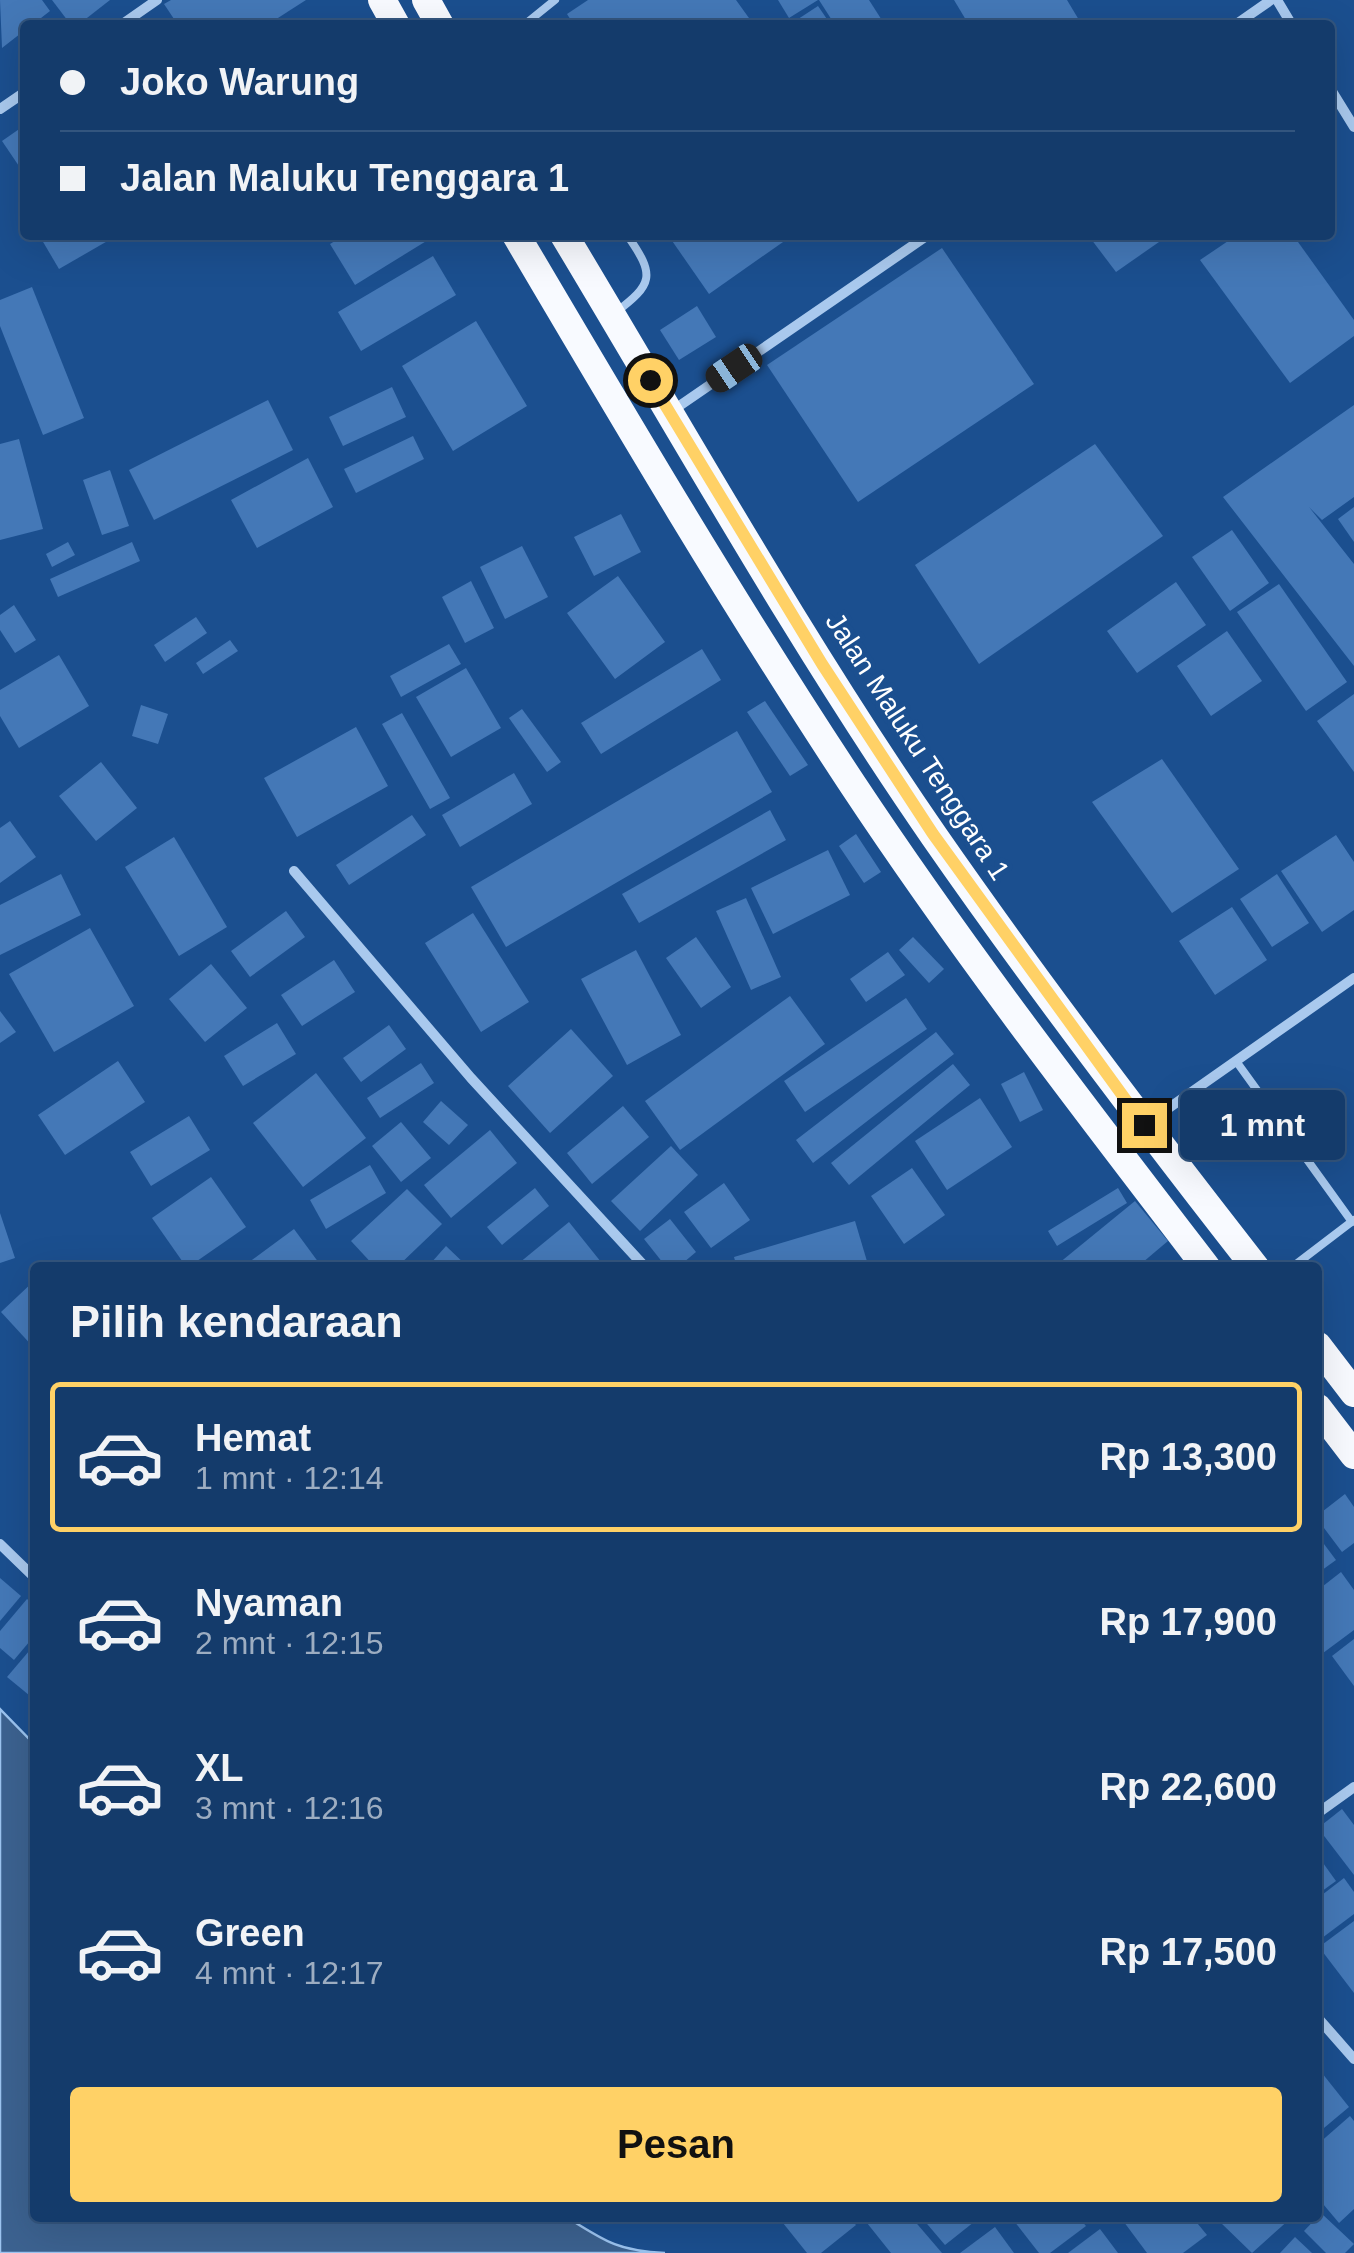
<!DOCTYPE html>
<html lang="id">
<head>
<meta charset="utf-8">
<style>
	body { margin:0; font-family:Arial,sans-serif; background:#1d4271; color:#f1f3f6; height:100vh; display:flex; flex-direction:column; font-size:38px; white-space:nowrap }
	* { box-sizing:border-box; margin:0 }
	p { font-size:32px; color:#9dadc1 }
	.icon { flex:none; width:55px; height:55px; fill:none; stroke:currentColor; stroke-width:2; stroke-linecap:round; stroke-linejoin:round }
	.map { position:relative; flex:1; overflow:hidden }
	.side { position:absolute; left:30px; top:1262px; width:1292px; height:960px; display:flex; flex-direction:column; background:#143b6b; border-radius:10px; box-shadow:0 10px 40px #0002,0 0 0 2px #33557e }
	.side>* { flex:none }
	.hud { position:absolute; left:20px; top:20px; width:1315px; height:220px; border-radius:10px; box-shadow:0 10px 40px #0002,0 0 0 2px #33557e; display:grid; align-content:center; height:220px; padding:0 40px; background:#143b6b }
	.end { position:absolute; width:45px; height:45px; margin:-22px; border:12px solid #ffd166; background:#111; box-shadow:0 0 0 5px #111 }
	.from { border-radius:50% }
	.bubble { position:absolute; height:70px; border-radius:10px; background:#143b6b; box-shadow:0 10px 40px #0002,0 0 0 2px #33557e; font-size:32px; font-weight:700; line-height:70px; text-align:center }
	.car { position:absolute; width:30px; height:60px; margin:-30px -15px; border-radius:12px; box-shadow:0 0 8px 2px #0007; background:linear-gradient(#222 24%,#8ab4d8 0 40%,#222 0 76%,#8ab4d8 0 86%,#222 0) }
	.hud b { display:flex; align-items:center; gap:35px; height:95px; font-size:38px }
	.hud b+b { border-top:2px solid #33557e }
	.hud i { width:25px; height:25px; background:#f1f3f6 }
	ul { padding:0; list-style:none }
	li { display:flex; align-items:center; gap:30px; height:150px; margin:0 20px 15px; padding:0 20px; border:5px solid transparent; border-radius:10px }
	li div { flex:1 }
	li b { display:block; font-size:38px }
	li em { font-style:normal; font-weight:700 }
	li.active { border-color:#ffd166 }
	li>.icon { width:90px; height:90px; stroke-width:1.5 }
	h2 { padding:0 40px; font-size:45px; line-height:120px }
	.button { display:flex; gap:20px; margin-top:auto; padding:20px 40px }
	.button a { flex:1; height:115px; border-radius:10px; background:#ffd166; color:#111; font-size:40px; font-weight:700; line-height:115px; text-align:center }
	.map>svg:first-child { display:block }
</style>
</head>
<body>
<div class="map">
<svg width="1354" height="2253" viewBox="0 0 1354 2253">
	<rect width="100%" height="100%" fill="#1b4f8f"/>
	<!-- water -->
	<path fill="#3c6290" stroke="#9cc4f0" stroke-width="2.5" d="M0,1709L35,1745V2218H568C606,2242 619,2251 665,2253H0Z"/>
	<!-- building -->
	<g fill="#4478b7">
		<path d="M0,0H42L50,11L32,25H25V30L2,48Z"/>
		<path d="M52,0H110L78,25H71Z"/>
		<path d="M171,0H306L267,25H178L164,4Z"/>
		<path d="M588,0H736L754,25H574L567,14Z"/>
		<path d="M778,0H818L789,18Z"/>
		<path d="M819,0H869L885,25H835Z"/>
		<path d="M954,0H1067L1082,25H969Z"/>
		<path d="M818,6L831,25H789Z"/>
		<path d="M25,125V175L2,141Z"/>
		<path d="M39,235H118L59,269Z"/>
		<path d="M345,235H436L355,285L330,244Z"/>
		<path d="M668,235H793L709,294Z"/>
		<path d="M1088,235H1169L1116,272Z"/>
		<path d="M1237,235H1293L1354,320V336L1290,383L1200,260Z"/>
		<path d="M942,248L1034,384L858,502L767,365Z"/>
		<path d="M433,256L456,295L361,351L338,312Z"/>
		<path d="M32,287L84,418L43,435L0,326V300Z"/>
		<path d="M697,306L716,337L679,360L660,330Z"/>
		<path d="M476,321L527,406L453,451L402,366Z"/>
		<path d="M392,387L406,417L343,446L329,417Z"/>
		<path d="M268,400L293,450L154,520L129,470Z"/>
		<path d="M1354,405V497L1322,520L1309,507L1354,564V666L1223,497Z"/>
		<path d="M413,436L424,459L356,493L344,469Z"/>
		<path d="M19,439L43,529L0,540V444Z"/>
		<path d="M1095,444L1163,536L979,664L915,565Z"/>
		<path d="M308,458L333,507L257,548L231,500Z"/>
		<path d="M110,470L129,526L102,535L83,480Z"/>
		<path d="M1354,507V542L1338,519Z"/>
		<path d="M621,514L641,552L594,576L574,537Z"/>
		<path d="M1232,530L1269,583L1230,611L1192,557Z"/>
		<path d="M68,542L75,555L52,567L46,554Z"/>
		<path d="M132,542L140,561L58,597L50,579Z"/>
		<path d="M522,546L548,597L505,619L480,567Z"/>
		<path d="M618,576L665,642L615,679L567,613Z"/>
		<path d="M471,581L494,628L465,643L442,597Z"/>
		<path d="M1176,582L1206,625L1137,673L1107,631Z"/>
		<path d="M1279,584L1347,682L1306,711L1237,612Z"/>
		<path d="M14,605L36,640L15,653L0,630V615Z"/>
		<path d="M196,617L207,633L165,662L154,645Z"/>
		<path d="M1227,631L1262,681L1211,716L1177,666Z"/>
		<path d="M230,640L238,651L203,674L196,663Z"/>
		<path d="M449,644L461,664L401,697L390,676Z"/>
		<path d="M702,649L721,680L601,754L581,723Z"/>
		<path d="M59,655L89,706L19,748L0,716V690Z"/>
		<path d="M466,668L501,728L451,757L416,697Z"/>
		<path d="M1354,694V772L1317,721Z"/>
		<path d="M765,701L808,765L790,776L747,712Z"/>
		<path d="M141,705L168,714L158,744L132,736Z"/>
		<path d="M522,709L561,762L547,772L509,718Z"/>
		<path d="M402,713L450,798L430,809L382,724Z"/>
		<path d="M356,727L388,786L297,837L264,778Z"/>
		<path d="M737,731L772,792L506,947L471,887Z"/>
		<path d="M1162,759L1239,869L1172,913L1092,802Z"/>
		<path d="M101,762L137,808L96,841L59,796Z"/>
		<path d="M514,773L532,804L460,847L442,815Z"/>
		<path d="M770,810L786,840L639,923L622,894Z"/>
		<path d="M412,815L426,835L349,885L336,865Z"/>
		<path d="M10,821L36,857L0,883V828Z"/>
		<path d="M856,834L881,872L864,883L839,846Z"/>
		<path d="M1336,835L1354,862V910L1322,932L1281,871Z"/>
		<path d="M174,837L227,927L179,956L125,867Z"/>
		<path d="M828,850L850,895L773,934L751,888Z"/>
		<path d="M61,874L81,915L0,955V905Z"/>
		<path d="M1277,874L1309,923L1272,947L1240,899Z"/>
		<path d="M746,898L781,977L751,990L716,911Z"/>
		<path d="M1232,907L1267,960L1215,995L1179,941Z"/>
		<path d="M286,911L305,937L250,977L231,951Z"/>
		<path d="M473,913L529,1002L481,1032L425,943Z"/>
		<path d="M90,928L134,1006L54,1052L9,974Z"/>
		<path d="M696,937L731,987L701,1008L666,958Z"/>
		<path d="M913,937L944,969L929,983L899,950Z"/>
		<path d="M636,950L681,1035L627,1065L581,979Z"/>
		<path d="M888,952L905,975L866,1002L850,979Z"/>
		<path d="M334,960L355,992L302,1026L281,995Z"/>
		<path d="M211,964L247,1008L205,1042L169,999Z"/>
		<path d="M790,996L825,1044L680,1150L645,1101Z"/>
		<path d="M906,998L927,1029L805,1112L784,1081Z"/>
		<path d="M0,1011L16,1032L0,1043Z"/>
		<path d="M277,1023L296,1054L243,1086L224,1056Z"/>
		<path d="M389,1025L406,1049L361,1082L343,1058Z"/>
		<path d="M571,1029L613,1076L550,1133L508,1086Z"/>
		<path d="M936,1032L954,1054L813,1163L796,1140Z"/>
		<path d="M118,1061L145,1102L65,1155L38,1115Z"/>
		<path d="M421,1063L434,1083L380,1118L367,1098Z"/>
		<path d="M953,1064L970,1085L849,1185L831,1163Z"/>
		<path d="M1024,1072L1043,1110L1020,1122L1001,1084Z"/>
		<path d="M316,1073L366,1138L303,1187L253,1123Z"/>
		<path d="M980,1098L1012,1147L947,1190L915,1141Z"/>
		<path d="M441,1101L468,1125L449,1145L423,1122Z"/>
		<path d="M623,1106L649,1137L592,1184L567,1153Z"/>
		<path d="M189,1116L210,1150L151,1186L130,1152Z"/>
		<path d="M401,1122L431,1158L401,1182L372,1146Z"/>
		<path d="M490,1130L517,1163L451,1218L424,1185Z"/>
		<path d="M671,1146L698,1175L640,1231L611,1201Z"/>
		<path d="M370,1165L386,1193L326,1229L310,1200Z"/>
		<path d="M912,1168L945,1215L904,1244L871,1196Z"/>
		<path d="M211,1177L246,1227L187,1268L152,1218Z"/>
		<path d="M724,1183L750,1220L711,1248L684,1212Z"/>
		<path d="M535,1188L549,1206L502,1245L487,1227Z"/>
		<path d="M1118,1188L1127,1203L1057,1246L1048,1231Z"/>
		<path d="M407,1189L442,1224L396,1268H376L351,1241Z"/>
		<path d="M1135,1201L1168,1241L1136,1268H1053Z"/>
		<path d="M0,1213L15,1258L0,1263Z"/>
		<path d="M670,1219L696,1252L677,1268H667L644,1239Z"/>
		<path d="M855,1221L869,1268H737L734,1257Z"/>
		<path d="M569,1222L601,1262L594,1268H513Z"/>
		<path d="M294,1229L319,1263L313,1268H241Z"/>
		<path d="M446,1246L469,1268H435L431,1263Z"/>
		<path d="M35,1280V1349L1,1312Z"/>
		<path d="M1345,1494L1354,1507V1543L1342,1552L1318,1520V1515Z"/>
		<path d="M1318,1536L1336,1560L1318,1573Z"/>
		<path d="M1341,1572L1354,1590V1630L1319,1656L1318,1590Z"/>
		<path d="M0,1578L21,1596L0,1621Z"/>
		<path d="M27,1599L35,1606V1635L14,1660L0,1648V1631Z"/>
		<path d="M1354,1639V1686L1332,1656Z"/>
		<path d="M35,1644V1700L7,1677Z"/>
		<path d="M1342,1809L1354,1825V1875L1318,1828Z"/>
		<path d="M1318,1856L1336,1881L1318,1894Z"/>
		<path d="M1344,1878L1354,1892V1914L1318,1941V1898Z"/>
		<path d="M1354,1921V1993L1319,1947Z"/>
		<path d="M1318,2068L1349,2107L1318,2133Z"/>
		<path d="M1350,2116L1354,2121V2209L1339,2223L1318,2198V2144Z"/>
		<path d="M1321,2213L1354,2244L1345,2253H1326L1304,2231Z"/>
		<path d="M779,2218H850L856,2225L821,2253H807Z"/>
		<path d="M863,2218H912L942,2253H891Z"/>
		<path d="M922,2218H979L945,2245Z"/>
		<path d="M1019,2218H1079L1086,2226L1050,2253H1039L1014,2221Z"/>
		<path d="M1121,2218H1193L1207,2235L1183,2253H1147Z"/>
		<path d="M1225,2218H1291L1252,2253L1220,2222Z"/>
		<path d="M995,2227L1014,2253H960Z"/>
		<path d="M1100,2229L1118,2253H1068Z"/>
		<path d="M1295,2237L1312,2253H1280Z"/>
	</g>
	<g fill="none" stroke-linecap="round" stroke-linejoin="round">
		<!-- service -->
		<g stroke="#a9c9ee" stroke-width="8">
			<path d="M524,25L555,0"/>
			<path d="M615,313C653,284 656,276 627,235"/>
			<path d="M1236,1061L1352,1222"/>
			<path d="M1291,1268L1354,1220"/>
		</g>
		<!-- minor -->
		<g stroke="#a9c9ee" stroke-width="10">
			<path d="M1277,0L1292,25"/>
			<path d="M121,25L157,0"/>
			<path d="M1235,25L1271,0"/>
			<path d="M1330,88L1354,127"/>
			<path d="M0,109L25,92"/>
			<path d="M669,413L928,235"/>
			<path d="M294,871L471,1078L646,1268"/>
			<path d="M1146,1124L1354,978"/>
			<path d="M0,1544L35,1578"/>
			<path d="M1318,1813L1354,1787"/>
			<path d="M1318,2018L1354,2059"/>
		</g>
		<!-- trunk -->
		<g stroke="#f8faff" stroke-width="28">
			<path d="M382,0L396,25"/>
			<path d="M426,0L440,25"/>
			<path d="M516,235C625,420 734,605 853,785C963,951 1085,1109 1207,1268"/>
			<path d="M564,235C685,436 800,642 934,836C1036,983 1145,1126 1256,1268"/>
			<path d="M1318,1346L1354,1393"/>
			<path d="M1318,1408L1354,1455"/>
		</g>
	</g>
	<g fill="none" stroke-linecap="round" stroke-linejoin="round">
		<!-- route -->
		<path stroke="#ffd166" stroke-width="12" d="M650,380L822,664L933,834L1144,1125"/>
	</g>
	<g text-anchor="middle" stroke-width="10" stroke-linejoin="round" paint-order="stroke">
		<!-- street labels -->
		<g font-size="28" fill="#fff" stroke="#1b4f8f">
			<text transform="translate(918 746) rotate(57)" y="10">Jalan Maluku Tenggara 1</text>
		</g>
	</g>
</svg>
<i class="end from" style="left:650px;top:380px"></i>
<i class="end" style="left:1144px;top:1125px"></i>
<div class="bubble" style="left:1180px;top:1090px;width:165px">1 mnt</div>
<i class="car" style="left:734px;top:368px;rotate:236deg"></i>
<div class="hud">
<b><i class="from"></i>Joko Warung</b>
<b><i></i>Jalan Maluku Tenggara 1</b>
</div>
<section class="side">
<h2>Pilih kendaraan</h2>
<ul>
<li class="active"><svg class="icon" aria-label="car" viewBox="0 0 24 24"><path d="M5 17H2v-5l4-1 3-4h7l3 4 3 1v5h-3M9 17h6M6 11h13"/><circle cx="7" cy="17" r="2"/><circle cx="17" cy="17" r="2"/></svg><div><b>Hemat</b><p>1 mnt · 12:14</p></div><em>Rp 13,300</em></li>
<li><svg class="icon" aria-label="car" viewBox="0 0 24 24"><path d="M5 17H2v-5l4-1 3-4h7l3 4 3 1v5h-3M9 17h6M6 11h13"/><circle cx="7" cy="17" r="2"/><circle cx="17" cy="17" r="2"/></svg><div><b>Nyaman</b><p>2 mnt · 12:15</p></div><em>Rp 17,900</em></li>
<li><svg class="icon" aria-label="car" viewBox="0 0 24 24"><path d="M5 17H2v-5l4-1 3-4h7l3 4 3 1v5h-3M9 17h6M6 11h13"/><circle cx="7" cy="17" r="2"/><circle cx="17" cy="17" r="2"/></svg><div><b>XL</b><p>3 mnt · 12:16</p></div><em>Rp 22,600</em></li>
<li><svg class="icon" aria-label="car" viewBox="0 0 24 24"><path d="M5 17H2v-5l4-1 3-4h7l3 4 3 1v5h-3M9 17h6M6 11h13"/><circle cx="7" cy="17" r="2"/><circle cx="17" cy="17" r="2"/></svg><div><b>Green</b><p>4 mnt · 12:17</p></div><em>Rp 17,500</em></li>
</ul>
<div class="button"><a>Pesan</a></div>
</section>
</div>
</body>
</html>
